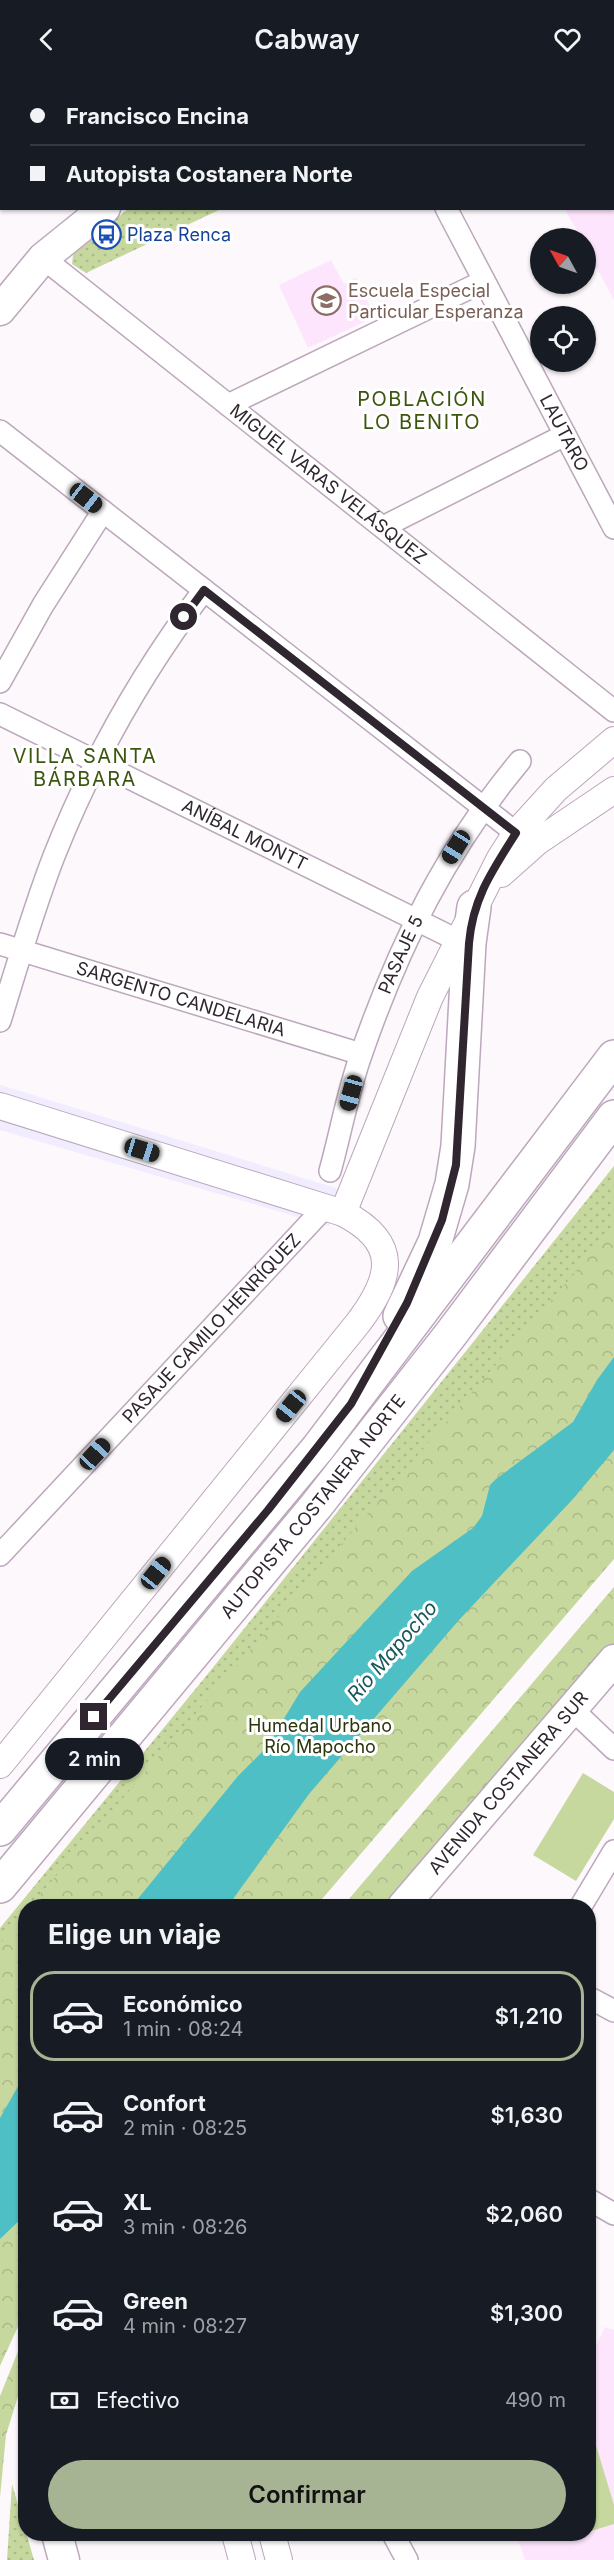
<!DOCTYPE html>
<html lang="es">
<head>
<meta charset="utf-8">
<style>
	body { margin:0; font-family:Inter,sans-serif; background:#20242c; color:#f1f3f6; height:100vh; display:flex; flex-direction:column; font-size:22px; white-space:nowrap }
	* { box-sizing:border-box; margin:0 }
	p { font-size:20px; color:#9ea1a6 }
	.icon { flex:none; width:33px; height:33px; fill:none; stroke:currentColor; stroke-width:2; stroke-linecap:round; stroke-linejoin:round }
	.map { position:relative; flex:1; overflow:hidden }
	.drawer { position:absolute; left:18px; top:1821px; width:578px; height:642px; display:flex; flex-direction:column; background:#171b24; border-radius:24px; box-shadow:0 2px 4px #0004 }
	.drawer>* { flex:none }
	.hud { position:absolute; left:0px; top:0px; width:615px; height:132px; box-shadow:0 2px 4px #0004; display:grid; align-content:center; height:132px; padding:0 30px; background:#171b24 }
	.needle { width:39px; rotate:310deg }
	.buttons { position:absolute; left:530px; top:150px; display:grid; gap:12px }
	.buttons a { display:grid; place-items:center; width:66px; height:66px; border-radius:50%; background:#171b24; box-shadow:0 2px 4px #0004; font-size:30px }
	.end { position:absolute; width:27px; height:27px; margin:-14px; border:8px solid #2f262f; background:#fff; box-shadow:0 0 0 3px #fff }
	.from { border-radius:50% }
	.bubble { position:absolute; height:42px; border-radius:21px; background:#171b24; box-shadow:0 2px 4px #0004; font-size:20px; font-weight:600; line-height:42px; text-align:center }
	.car { position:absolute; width:18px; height:36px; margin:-18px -9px; border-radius:8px; box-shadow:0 0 4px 2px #0007; background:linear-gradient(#222 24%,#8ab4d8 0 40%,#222 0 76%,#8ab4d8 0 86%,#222 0) }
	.hud b { display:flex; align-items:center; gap:21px; height:57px; font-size:22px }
	.hud b+b { border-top:2px solid #363941 }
	.hud i { width:15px; height:15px; background:#f1f3f6 }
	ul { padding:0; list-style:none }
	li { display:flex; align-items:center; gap:18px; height:90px; margin:0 12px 9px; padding:0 18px; border:3px solid transparent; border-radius:24px }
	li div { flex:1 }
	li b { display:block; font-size:22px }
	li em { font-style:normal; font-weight:600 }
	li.current { border-color:#a6b493 }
	li>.icon { width:54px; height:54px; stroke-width:1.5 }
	h2 { padding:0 30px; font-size:27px; line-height:72px }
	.pay { display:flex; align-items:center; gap:15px; height:66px; padding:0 30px; font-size:22px }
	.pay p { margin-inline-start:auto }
	.primary-button { display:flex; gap:12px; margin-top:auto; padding:12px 30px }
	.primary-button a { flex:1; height:69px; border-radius:36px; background:#a6b493; color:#111; font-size:24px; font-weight:600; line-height:69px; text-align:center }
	header { display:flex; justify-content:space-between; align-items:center; height:78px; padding:0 30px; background:#171b24; font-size:27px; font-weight:600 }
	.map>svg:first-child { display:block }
</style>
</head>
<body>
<header><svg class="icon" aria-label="back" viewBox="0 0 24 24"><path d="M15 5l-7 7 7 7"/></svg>Cabway<svg class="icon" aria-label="heart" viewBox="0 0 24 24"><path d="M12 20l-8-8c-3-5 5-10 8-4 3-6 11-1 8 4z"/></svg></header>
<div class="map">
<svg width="614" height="2482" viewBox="0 0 614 2482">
	<defs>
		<pattern id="grass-dots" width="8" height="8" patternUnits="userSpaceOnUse" patternTransform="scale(1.5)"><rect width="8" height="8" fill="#c6d89e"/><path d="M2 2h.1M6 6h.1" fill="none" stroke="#aab988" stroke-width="1.8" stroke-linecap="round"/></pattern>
		<pattern id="park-crowns" width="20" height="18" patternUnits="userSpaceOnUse" patternTransform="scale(1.5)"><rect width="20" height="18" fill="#c6d89e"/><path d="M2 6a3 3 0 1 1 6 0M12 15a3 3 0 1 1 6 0" fill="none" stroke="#aab988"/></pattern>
	</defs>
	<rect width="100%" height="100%" fill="#fcf8fc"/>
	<!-- commercial -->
	<path fill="#f1ecfe" d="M0,1007L342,1112L329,1148L0,1052Z"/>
	<!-- built -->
	<g fill="#fde6fd">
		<path d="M614,12V222L585,168V160H581L565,131L614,130Z"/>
		<path d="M331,182L344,206L356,200L375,239L308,270L279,207Z"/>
		<path d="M605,2249L614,2252V2482H525L516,2456H588V2285Z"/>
	</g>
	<!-- grass -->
	<g fill="url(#grass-dots)">
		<path d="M129,130H221V131L86,195L72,186L73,177Z"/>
		<path d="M614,1088V1152L51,1828H26L25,1860L0,1897V1850L211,1592Z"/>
		<path d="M12,2406L34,2482H7Z"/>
	</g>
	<!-- park -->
	<g fill="url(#park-crowns)">
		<path d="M614,1149V1481L316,1828H30Z"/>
		<path d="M614,1509V1566L390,1828H343Z"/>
		<path d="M25,1834V2233L0,2288V1866Z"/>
		<path d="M25,2256V2296L6,2357L0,2419V2318Z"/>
	</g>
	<!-- garden -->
	<g fill="#c6d89e">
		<path d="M583,1695L614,1714V1741L576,1803L533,1777Z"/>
		<path d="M595,2364L614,2427V2446L588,2454V2366Z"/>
	</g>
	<!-- water -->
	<g fill="#4ec0c5">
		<path d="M614,1279V1372L573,1421L459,1542L309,1716L228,1828H132L238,1698L267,1669L300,1614L412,1493L473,1450L482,1438L490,1407L496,1401L573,1344L597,1302Z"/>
		<path d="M25,1996V2137L0,2161V2040Z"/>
	</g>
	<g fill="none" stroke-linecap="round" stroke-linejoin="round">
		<defs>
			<g id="minor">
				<path id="s1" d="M446,130L614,450"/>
				<path id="s2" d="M43,180L614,633"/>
				<path d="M228,327L484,203"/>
				<path d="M0,353L516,755"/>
				<path d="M383,449L565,357"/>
				<path d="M0,604L43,527L103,433"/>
				<path id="s3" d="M0,636L457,862"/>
				<path id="s4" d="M0,866L361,976"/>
				<path d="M0,943C17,888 33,832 54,778C92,682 142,594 204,512"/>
				<path id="s5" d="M330,1093C341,1054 348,1012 362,974C400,865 446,772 520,683"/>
				<path id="s6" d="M0,1477L325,1129"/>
				<path d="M572,1631L614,1671"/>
				<path d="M581,1828L614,1773"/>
				<path d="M588,1919L614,1933"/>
				<path d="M588,2121L614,2136"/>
				<path d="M393,2456L407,2482"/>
			</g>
			<g id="tertiary">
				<path d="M501,796L537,764L614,712"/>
				<path d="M0,1028L343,1135C401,1165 392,1200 358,1245L0,1687"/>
				<path d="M343,1135L430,919L499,782L516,755L556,711L614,662"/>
				<path d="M235,2456L242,2482"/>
				<path d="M272,2456L279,2482"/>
			</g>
			<g id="secondary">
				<path d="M239,2L240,0"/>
				<path d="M399,2L405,0"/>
				<path d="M0,232L43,180L105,130"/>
				<path id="s7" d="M403,1828L614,1582"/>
				<path d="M57,2456L64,2482"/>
			</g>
			<g id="motorway">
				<path d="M400,1238L435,1164L452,1106L458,1068L469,865L474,829"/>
				<path d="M0,1751L318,1370L614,979"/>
				<path id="s8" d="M0,1808L316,1428L451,1256L614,1039"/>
			</g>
		</defs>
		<!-- minor casing -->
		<use href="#minor" stroke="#bca7bc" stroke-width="24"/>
		<!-- tertiary casing -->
		<use href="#tertiary" stroke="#bca7bc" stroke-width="28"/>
		<!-- secondary casing -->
		<use href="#secondary" stroke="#bca7bc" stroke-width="33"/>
		<!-- motorway casing -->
		<use href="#motorway" stroke="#bca7bc" stroke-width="36"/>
		<!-- minor -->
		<use href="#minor" stroke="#fff" stroke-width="21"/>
		<!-- tertiary -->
		<use href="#tertiary" stroke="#fff" stroke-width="26"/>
		<!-- secondary -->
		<use href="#secondary" stroke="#fff" stroke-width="30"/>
		<!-- motorway -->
		<use href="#motorway" stroke="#fff" stroke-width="33"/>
	</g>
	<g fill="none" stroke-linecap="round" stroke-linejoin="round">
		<!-- route -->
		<path stroke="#2f262f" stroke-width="8" d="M94,1639L268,1432L351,1326L407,1225L442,1142L456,1087L469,865C473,820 492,793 516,755L204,512L184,539"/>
	</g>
	<!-- icons -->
	<defs>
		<symbol id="bus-ring" viewBox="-11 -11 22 22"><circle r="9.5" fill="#fff" stroke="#1a4fb4" stroke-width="1.5"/><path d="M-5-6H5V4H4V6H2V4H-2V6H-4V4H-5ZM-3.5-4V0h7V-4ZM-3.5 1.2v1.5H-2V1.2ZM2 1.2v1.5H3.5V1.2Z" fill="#1a4fb4"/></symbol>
		<symbol id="school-ring" viewBox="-11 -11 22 22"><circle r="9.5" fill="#fff" stroke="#8d6e63" stroke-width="1.5"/><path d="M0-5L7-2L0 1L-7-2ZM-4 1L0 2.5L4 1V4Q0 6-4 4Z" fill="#8d6e63"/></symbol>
	</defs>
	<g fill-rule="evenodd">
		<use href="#bus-ring" x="90" y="140" width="33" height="33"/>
		<use href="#school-ring" x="310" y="206" width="33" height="33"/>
	</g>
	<g text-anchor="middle" stroke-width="6" stroke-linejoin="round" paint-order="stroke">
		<!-- transit labels -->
		<g font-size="18" fill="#164399" stroke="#fff" text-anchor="start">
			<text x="127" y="163">Plaza Renca</text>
		</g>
		<!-- education labels -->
		<g font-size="18" fill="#785e54" stroke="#fff" text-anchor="start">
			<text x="348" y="219">Escuela Especial<tspan x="348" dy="21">Particular Esperanza</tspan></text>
		</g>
		<!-- street labels -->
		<g font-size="18" fill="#2f262f" stroke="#fff">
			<text dy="6" stroke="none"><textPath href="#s1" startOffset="254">LAUTARO</textPath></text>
			<text dy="6" stroke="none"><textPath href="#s2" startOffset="364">MIGUEL VARAS VELÁSQUEZ</textPath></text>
			<text dy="6" stroke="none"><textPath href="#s3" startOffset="273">ANÍBAL MONTT</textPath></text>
			<text dy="6" stroke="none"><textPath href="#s5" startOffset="228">PASAJE 5</textPath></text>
			<text dy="6" stroke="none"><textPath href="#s4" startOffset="189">SARGENTO CANDELARIA</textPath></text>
			<text dy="6" stroke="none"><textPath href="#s6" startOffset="310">PASAJE CAMILO HENRÍQUEZ</textPath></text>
			<text dy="6" stroke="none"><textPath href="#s8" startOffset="492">AUTOPISTA COSTANERA NORTE</textPath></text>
			<text dy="6" stroke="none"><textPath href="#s7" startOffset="162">AVENIDA COSTANERA SUR</textPath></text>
		</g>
		<!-- park labels -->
		<g font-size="18" fill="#2b350c" stroke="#fff">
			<text x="320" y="1654">Humedal Urbano<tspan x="320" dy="21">Río Mapocho</tspan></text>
		</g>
		<!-- neighbourhood labels -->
		<g font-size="20" letter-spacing="1.5" fill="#3d560f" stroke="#fff">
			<text x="422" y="328">POBLACIÓN<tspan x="422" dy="23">LO BENITO</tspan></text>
			<text x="85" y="685">VILLA SANTA<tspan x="85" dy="23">BÁRBARA</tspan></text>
		</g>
		<!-- water labels -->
		<g font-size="20" font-style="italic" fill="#17585b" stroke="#fff">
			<text transform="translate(392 1573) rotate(-49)" y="7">Río Mapocho</text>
		</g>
	</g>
</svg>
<div class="buttons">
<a><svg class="needle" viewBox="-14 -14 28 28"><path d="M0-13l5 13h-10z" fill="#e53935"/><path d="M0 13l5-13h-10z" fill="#9ea1a6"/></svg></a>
<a><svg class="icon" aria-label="locate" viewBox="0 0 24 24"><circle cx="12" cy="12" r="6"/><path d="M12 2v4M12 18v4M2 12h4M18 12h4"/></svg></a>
</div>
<i class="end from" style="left:184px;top:539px"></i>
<i class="end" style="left:94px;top:1639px"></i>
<div class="bubble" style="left:45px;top:1660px;width:99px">2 min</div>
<i class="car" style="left:86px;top:420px;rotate:128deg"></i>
<i class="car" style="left:456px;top:769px;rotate:212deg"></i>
<i class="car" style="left:351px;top:1015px;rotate:195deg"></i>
<i class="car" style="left:142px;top:1072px;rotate:107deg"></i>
<i class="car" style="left:291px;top:1328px;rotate:219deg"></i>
<i class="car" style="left:95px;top:1376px;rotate:43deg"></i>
<i class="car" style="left:156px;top:1495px;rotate:39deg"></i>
<div class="hud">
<b><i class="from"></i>Francisco Encina</b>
<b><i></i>Autopista Costanera Norte</b>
</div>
<section class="drawer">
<h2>Elige un viaje</h2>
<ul>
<li class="current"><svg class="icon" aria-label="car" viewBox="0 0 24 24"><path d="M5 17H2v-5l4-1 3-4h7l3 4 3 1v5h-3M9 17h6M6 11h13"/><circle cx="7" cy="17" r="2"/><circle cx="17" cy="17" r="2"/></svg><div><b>Económico</b><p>1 min · 08:24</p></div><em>$1,210</em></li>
<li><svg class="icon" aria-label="car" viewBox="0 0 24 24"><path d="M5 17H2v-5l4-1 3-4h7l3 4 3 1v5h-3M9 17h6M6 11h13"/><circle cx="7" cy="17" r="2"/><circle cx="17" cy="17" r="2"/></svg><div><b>Confort</b><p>2 min · 08:25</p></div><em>$1,630</em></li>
<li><svg class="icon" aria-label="car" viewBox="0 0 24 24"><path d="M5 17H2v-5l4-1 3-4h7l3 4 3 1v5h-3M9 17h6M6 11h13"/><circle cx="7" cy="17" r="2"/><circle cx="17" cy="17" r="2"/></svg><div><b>XL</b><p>3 min · 08:26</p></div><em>$2,060</em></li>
<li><svg class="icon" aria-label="car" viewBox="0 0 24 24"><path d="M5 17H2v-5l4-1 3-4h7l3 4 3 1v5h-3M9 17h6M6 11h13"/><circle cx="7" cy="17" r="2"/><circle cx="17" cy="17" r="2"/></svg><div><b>Green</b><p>4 min · 08:27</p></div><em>$1,300</em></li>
</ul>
<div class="pay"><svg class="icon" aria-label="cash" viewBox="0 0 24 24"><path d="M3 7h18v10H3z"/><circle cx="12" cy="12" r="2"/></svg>Efectivo<p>490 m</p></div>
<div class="primary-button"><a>Confirmar</a></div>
</section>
</div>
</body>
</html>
